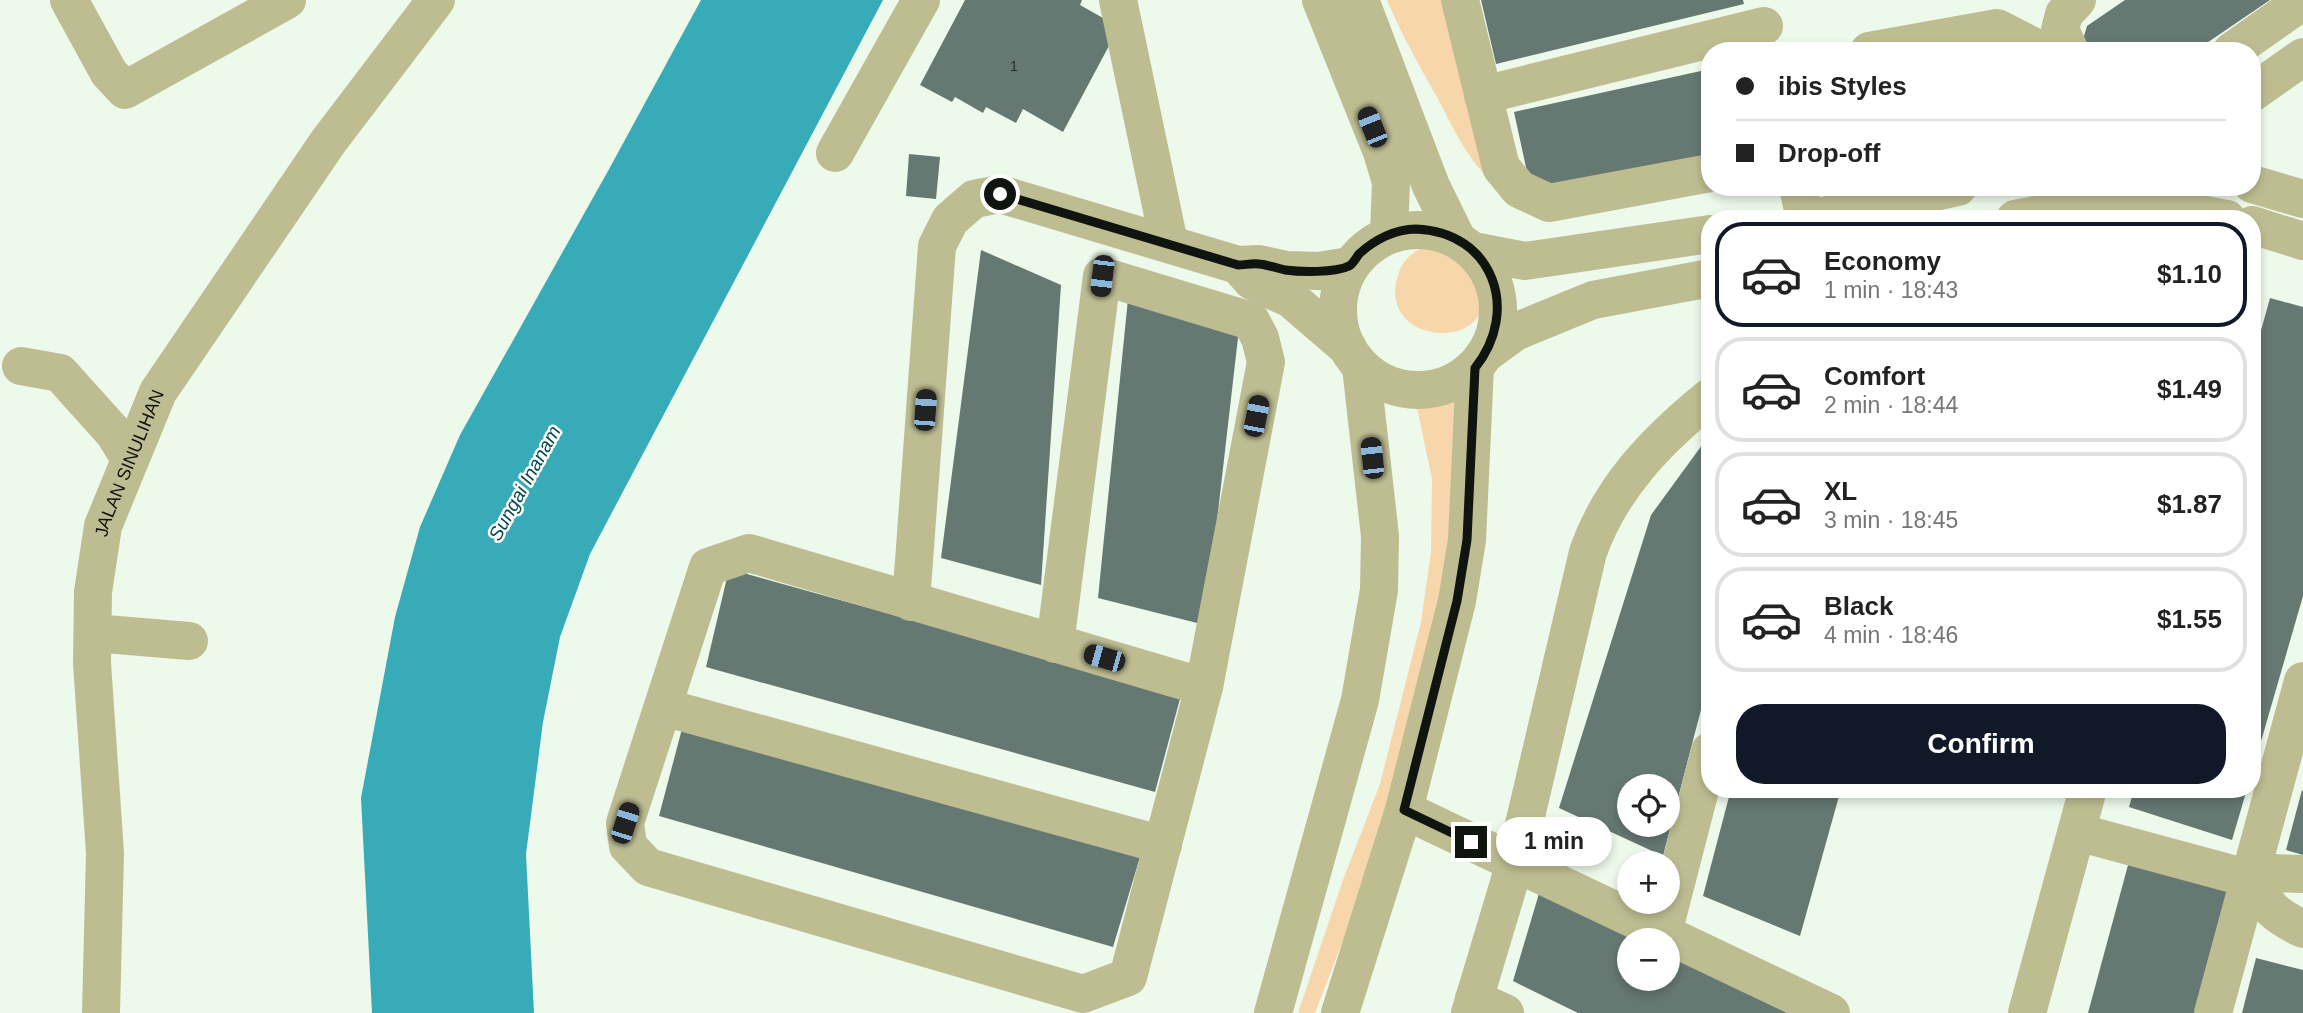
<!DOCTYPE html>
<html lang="en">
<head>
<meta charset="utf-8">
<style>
	body { margin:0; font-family:Arial,sans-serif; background:#f2f2f2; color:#222; height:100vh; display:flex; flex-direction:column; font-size:26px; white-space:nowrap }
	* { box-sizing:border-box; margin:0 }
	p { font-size:23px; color:#767676 }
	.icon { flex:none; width:38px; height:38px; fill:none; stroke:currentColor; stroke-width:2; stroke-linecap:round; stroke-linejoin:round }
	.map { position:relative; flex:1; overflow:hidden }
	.panel { position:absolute; left:1701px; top:210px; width:560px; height:588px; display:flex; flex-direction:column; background:#fff; border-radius:28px; box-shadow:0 4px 10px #0003 }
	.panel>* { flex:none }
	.hud { position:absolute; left:1701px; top:42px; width:560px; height:154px; border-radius:28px; box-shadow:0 4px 10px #0003; display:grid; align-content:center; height:154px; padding:0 35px; background:#fff }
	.tools { position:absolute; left:1617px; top:774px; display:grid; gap:14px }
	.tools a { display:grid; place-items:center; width:63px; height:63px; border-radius:50%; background:#fff; box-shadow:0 4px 10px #0003; font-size:35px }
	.end { position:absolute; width:32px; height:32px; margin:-16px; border:9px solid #10140f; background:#fff; box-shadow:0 0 0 4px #fff }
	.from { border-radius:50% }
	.bubble { position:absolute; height:49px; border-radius:24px; background:#fff; box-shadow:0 4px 10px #0003; font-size:23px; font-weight:700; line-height:49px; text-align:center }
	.car { position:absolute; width:21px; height:42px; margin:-21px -10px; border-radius:9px; box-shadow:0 0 5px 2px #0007; background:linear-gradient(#222 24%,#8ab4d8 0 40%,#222 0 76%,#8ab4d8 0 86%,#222 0) }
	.hud b { display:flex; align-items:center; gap:24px; height:66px; font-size:26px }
	.hud b+b { border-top:2px solid #e0e0e0 }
	.hud i { width:18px; height:18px; background:#222 }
	ul { padding:12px 0 0; list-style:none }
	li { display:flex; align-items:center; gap:21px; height:105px; margin:0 14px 10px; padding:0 21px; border:4px solid #e0e0e0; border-radius:28px }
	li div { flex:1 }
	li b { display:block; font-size:26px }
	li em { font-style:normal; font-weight:700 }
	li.active { border-color:#111827 }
	li>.icon { width:63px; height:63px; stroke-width:1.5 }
	.button { display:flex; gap:14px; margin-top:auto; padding:14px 35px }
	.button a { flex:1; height:80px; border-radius:28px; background:#111827; color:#fff; font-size:28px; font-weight:700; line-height:80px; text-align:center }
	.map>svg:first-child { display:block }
</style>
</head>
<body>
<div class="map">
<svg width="2303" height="1013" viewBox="0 0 2303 1013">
	<rect width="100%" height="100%" fill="#edf9ea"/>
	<!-- green -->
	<g fill="#f7d6ab">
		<path d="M1387,0H1446L1497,186C1468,162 1454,129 1437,97C1419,65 1401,34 1387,0Z"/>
		<path d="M1441,243L1481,266C1513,360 1370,349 1399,272C1406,253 1422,246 1441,243Z"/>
		<path d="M1411,379L1472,383L1477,472L1373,862L1315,1013H1298L1343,880L1380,784L1421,622L1431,552L1432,479Z"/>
	</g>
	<!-- water -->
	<path fill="#37acb8" d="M701,0H883L590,554L560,637L543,722L526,854L534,1013H372L361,798L395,617L420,527L460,435L608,171Z"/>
	<!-- building -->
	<g fill="#667872" fill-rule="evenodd">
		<path d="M965,0H1082L1080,5L1119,27L1063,132L1023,109L1016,123L986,107L983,113L955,97L952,102L920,85Z"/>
		<path d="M1481,0H1743L1744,4L1496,64Z"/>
		<path d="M2125,0H2270L2195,51H2084L2081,46L2087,26Z"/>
		<path d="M1710,69V157L1547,193L1529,181L1514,112Z"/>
		<path d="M909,154L940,157L936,199L906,196Z"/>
		<path d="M981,250L1061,285L1041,585L941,558Z"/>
		<path d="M1129,289L1239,329L1205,625L1098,598Z"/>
		<path d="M2270,298L2303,307V596L2253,769L2252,363Z"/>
		<path d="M1710,437V675L1663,856L1559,808L1651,515L1705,441ZM1629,786H1668V824H1629Z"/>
		<path d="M729,569L1181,695L1155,792L706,667Z"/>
		<path d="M683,725L1140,857L1113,947L659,816Z"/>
		<path d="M1731,789H1841L1800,936L1703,896Z"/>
		<path d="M2134,789H2247L2232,840L2129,807Z"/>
		<path d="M2302,790L2303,791V855L2286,850Z"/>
		<path d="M2131,854L2236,891L2201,1013H2088Z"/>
		<path d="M1543,880L1668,940H1629V978H1668V940L1820,1013H1578L1513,981Z"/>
		<path d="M2256,958L2303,970V1013H2242Z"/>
	</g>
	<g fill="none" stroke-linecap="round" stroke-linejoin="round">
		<!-- minor -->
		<g stroke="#bebd92" stroke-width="38">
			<path d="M69,0L109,73L125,90L287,0"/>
			<path d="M1118,0L1169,243"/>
			<path d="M1321,0L1382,152L1391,182L1389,234"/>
			<path d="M1360,0L1431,186L1457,239"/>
			<path d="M1460,0L1501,167L1519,189L1549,203L1710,173"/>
			<path d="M1869,51L1997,28L2042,51"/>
			<path d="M2070,51L2060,30L2064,14L2077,0"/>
			<path d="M2232,51L2303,1"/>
			<path d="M2252,93L2303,57"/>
			<path d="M1483,95L1764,26"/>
			<path d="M835,153L921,0"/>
			<path d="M2252,184L2303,199"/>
			<path d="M1798,187L1805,219"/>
			<path d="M1809,219L1958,187"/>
			<path d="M2015,219L2093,204L2129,201L2227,219"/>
			<path d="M2252,225L2303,241"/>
			<circle cx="1418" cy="310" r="80"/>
			<path d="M1473,251L1525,261L1710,234"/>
			<path d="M1244,272L1252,281L1291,299L1348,348"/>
			<path d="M1485,354L1515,332L1593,300L1710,278"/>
			<path d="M21,366L60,373L114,433L130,459"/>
			<path d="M911,602L937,246L950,220L974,199L1000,194L1238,265L1259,264L1287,270L1318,271L1350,266"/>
			<path d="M93,633L189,641"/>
			<path d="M1055,644L1102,276L1251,321L1260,338L1266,362L1204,687L1128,977L1083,994L648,867L628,846L625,823L708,567L749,553L1204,687"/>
			<path d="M663,707L1163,845"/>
			<path d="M1404,810L1831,1013"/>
			<path d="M2077,832L2251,879"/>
			<path d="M2303,874L2273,873L2251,879C2267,907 2274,915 2303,929"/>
			<path d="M1663,933L1710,751"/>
			<path d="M1474,999L1505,1013"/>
			<path id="s1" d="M101,1013L105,853L92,663L93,592L103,526L158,392L328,142L436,0"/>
			<path d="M1273,1013L1360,700L1379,590L1380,536L1361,367"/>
			<path d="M1340,1013L1404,810L1457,601L1467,540L1475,367"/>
			<path d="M1470,1013L1515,863L1588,552C1611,487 1657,440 1710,397"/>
			<path d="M2027,1013L2088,789"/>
			<path d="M2213,1013L2303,681"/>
		</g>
	</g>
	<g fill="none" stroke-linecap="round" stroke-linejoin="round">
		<!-- route -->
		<path stroke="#10140f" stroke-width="9" d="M1000,194L1238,265C1245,265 1252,263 1259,264C1268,265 1277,268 1285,270C1300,272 1335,273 1349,266C1353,264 1356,258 1359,254C1374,240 1395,229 1416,229C1493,232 1521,310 1475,368L1467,540L1457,601L1404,810L1471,842"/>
	</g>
	<g text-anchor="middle" stroke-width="5" stroke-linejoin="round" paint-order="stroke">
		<!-- number labels -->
		<g font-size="14" fill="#262d28">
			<text x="1014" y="71">1</text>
		</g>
		<!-- street labels -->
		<g font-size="18" fill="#10140f" stroke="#fff">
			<text dy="6" stroke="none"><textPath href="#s1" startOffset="556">JALAN SINULIHAN</textPath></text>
		</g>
		<!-- water labels -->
		<g font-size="19" font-style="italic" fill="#00484e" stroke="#fff">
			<text transform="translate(524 483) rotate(-61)" y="7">Sungai Inanam</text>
		</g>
	</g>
</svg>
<div class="tools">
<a><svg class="icon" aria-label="locate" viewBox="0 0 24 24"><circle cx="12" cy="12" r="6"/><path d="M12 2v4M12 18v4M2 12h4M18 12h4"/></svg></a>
<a>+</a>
<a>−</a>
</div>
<i class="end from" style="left:1000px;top:194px"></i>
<i class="end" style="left:1471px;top:842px"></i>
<div class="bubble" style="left:1496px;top:817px;width:116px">1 min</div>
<i class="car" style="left:1372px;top:127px;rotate:338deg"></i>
<i class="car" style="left:1102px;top:276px;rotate:187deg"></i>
<i class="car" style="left:925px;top:410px;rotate:4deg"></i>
<i class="car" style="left:1256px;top:416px;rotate:11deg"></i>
<i class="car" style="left:1372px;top:458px;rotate:354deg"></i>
<i class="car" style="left:1104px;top:658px;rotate:286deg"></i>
<i class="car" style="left:625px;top:823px;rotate:18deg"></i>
<div class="hud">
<b><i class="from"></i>ibis Styles</b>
<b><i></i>Drop-off</b>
</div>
<section class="panel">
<ul>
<li class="active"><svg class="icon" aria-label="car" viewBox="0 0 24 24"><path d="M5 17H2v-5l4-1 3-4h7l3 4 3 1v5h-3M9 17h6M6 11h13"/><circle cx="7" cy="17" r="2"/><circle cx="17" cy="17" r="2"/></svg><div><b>Economy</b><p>1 min · 18:43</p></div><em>$1.10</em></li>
<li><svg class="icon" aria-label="car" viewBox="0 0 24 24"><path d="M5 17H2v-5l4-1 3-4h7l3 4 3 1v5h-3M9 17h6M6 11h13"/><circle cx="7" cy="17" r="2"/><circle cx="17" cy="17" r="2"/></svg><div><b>Comfort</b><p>2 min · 18:44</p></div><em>$1.49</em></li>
<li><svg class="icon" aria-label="car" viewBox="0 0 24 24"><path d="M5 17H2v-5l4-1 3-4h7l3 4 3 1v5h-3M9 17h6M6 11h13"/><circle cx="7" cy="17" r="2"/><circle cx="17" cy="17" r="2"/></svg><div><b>XL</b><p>3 min · 18:45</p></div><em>$1.87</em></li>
<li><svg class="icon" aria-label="car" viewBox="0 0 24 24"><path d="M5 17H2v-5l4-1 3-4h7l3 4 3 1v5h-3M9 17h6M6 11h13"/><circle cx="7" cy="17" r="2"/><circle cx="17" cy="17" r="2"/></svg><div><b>Black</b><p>4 min · 18:46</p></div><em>$1.55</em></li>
</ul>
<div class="button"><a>Confirm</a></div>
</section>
</div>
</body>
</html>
